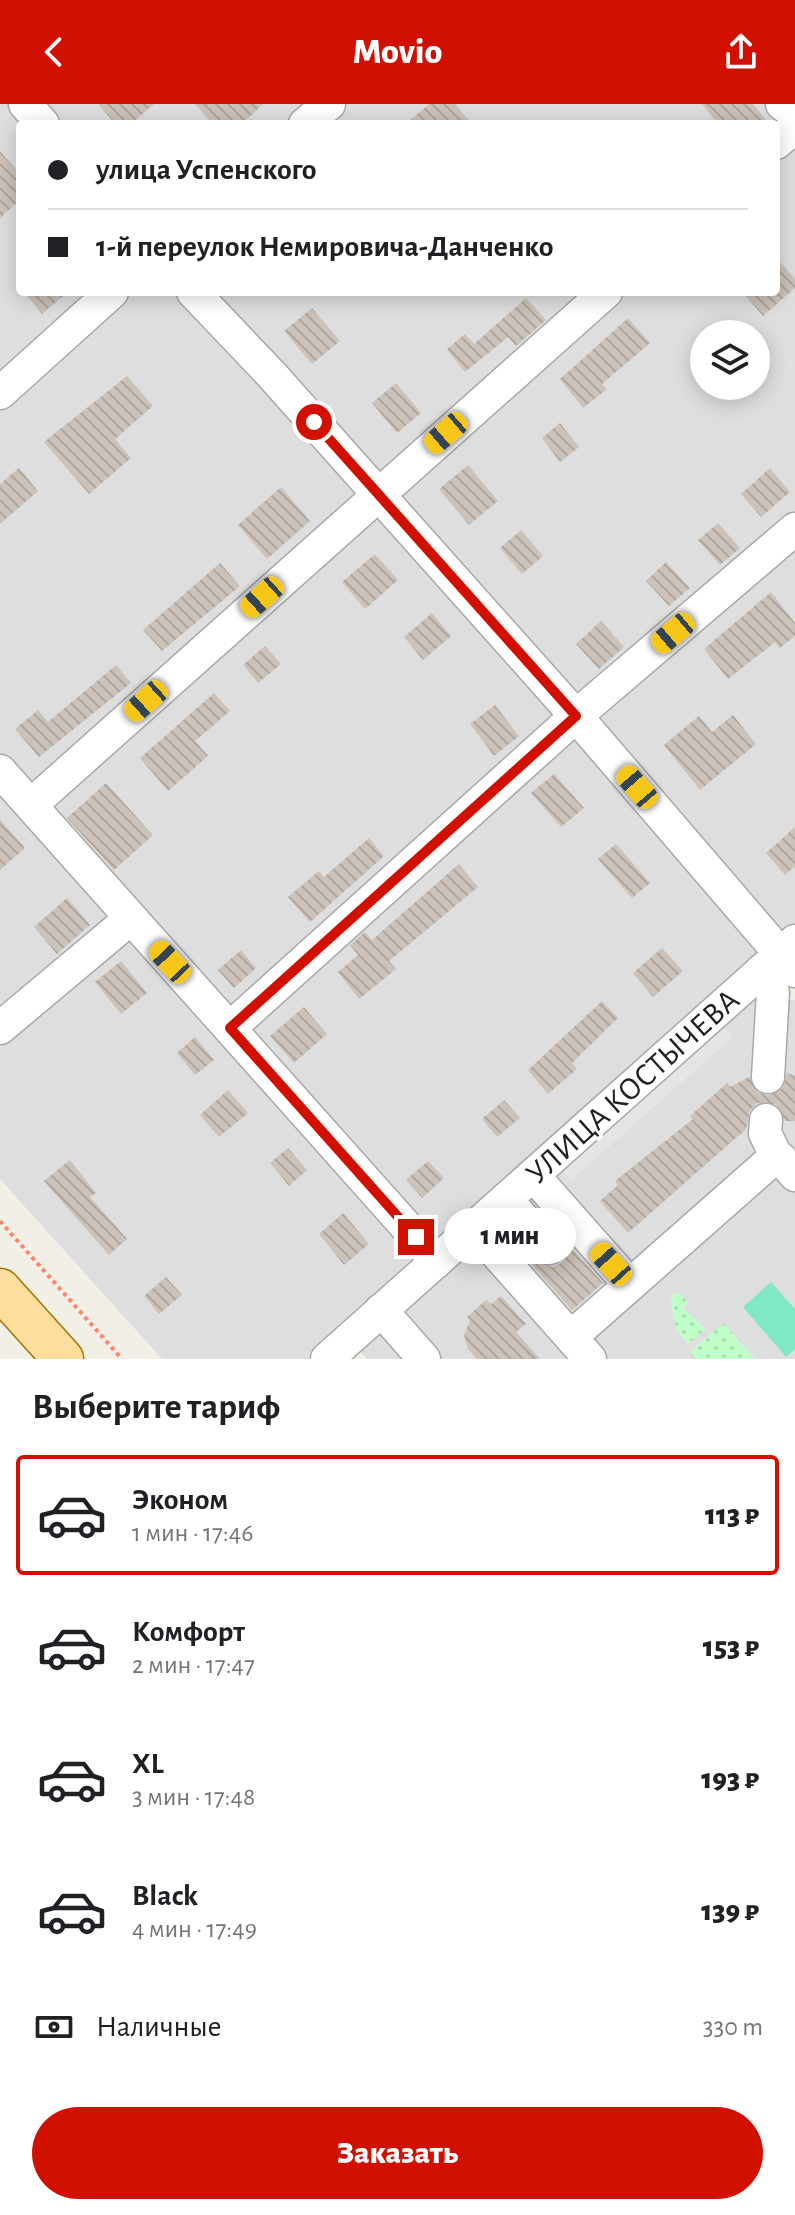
<!DOCTYPE html>
<html lang="ru">
<head>
<meta charset="utf-8">
<style>
	body { margin:0; font-family:"Alegreya Sans",sans-serif; background:#f2f2f2; color:#202124; height:100vh; display:flex; flex-direction:column; font-size:30px; white-space:nowrap }
	* { box-sizing:border-box; margin:0 }
	p { font-size:26px; color:#757577 }
	.icon { flex:none; width:44px; height:44px; fill:none; stroke:currentColor; stroke-width:2; stroke-linecap:round; stroke-linejoin:round }
	.map { position:relative; height:1255px; overflow:hidden }
	.panel { display:flex; flex-direction:column; background:#fff; flex:1 }
	.panel>* { flex:none }
	.hud { position:absolute; left:16px; top:16px; width:764px; height:176px; border-radius:8px; box-shadow:0 4px 20px #0003; display:grid; align-content:center; height:176px; padding:0 32px; background:#fff }
	.tools { position:absolute; left:690px; top:216px; display:grid; gap:16px }
	.tools a { display:grid; place-items:center; width:80px; height:80px; border-radius:50%; background:#fff; box-shadow:0 4px 20px #0003; font-size:40px }
	.end { position:absolute; width:36px; height:36px; margin:-18px; border:10px solid #d21000; background:#fff; box-shadow:0 0 0 4px #fff }
	.from { border-radius:50% }
	.bubble { position:absolute; height:56px; border-radius:28px; background:#fff; box-shadow:0 4px 20px #0003; font-size:26px; font-weight:800; line-height:56px; text-align:center }
	.car { position:absolute; width:24px; height:48px; margin:-24px -12px; border-radius:10px; box-shadow:0 0 6px 2px #0007; background:linear-gradient(#f5c518 24%,#345 0 40%,#f5c518 0 76%,#345 0 86%,#f5c518 0) }
	.hud b { display:flex; align-items:center; gap:28px; height:76px; font-size:30px }
	.hud b+b { border-top:2px solid #e0e0e0 }
	.hud i { width:20px; height:20px; background:#202124 }
	ul { padding:0; list-style:none }
	li { display:flex; align-items:center; gap:24px; height:120px; margin:0 16px 12px; padding:0 16px; border:4px solid transparent; border-radius:8px }
	li div { flex:1 }
	li b { display:block; font-size:30px }
	li em { font-style:normal; font-weight:800 }
	li.current { border-color:#d21000 }
	li>.icon { width:72px; height:72px; stroke-width:1.5 }
	h2 { padding:0 32px; font-size:36px; line-height:96px }
	.pay { display:flex; align-items:center; gap:20px; height:88px; padding:0 32px; font-size:30px }
	.pay p { margin-inline-start:auto }
	.primary-button { display:flex; gap:16px; margin-top:auto; padding:16px 32px }
	.primary-button a { flex:1; height:92px; border-radius:48px; background:#d21000; color:#fff; font-size:32px; font-weight:800; line-height:92px; text-align:center }
	header { display:flex; justify-content:space-between; align-items:center; height:104px; padding:0 32px; background:#d21000; color:#fff; font-size:36px; font-weight:800 }
	.map>svg:first-child { display:block }
</style>
</head>
<body>
<header><svg class="icon" aria-label="back" viewBox="0 0 24 24"><path d="M15 5l-7 7 7 7"/></svg>Movio<svg class="icon" aria-label="share" viewBox="0 0 24 24"><path d="M12 15V3M7 8l5-5 5 5M5 13v7h14v-7"/></svg></header>
<div class="map">
<svg width="795" height="1255" viewBox="0 0 795 1255">
	<defs>
		<pattern id="park-dots" width="8" height="8" patternUnits="userSpaceOnUse" patternTransform="scale(2)"><rect width="8" height="8" fill="#c1ffca"/><path d="M2 2h.1M6 6h.1" fill="none" stroke="#a6daad" stroke-width="1.8" stroke-linecap="round"/></pattern>
		<pattern id="building-back-hatch" width="6" height="6" patternUnits="userSpaceOnUse" patternTransform="scale(2)"><rect width="6" height="6" fill="#cbc2b9"/><path d="M-1 5l2 2M0 0l6 6M5-1l2 2" fill="none" stroke="#aea69f"/></pattern>
	</defs>
	<rect width="100%" height="100%" fill="#f2efe7"/>
	<!-- residential -->
	<g fill="#dfdede" fill-rule="evenodd">
		<path d="M0,0H795V867L780,851L327,1255H162L0,1075ZM20,20H776V188H20ZM704,230H756V282H704Z"/>
		<path d="M749,895L795,896V1255H367L359,1246Z"/>
	</g>
	<!-- park -->
	<g fill="url(#park-dots)">
		<path d="M680,1189L688,1198L683,1204L705,1225L688,1240L676,1225L670,1191Z"/>
		<path d="M723,1219L755,1255H696L690,1248Z"/>
	</g>
	<!-- pitch -->
	<path fill="#7ee8c7" d="M771,1178L795,1205V1245L786,1253L743,1203Z"/>
	<!-- parking -->
	<path fill="#e5e5e5" d="M723,921L733,933L571,1076L560,1063Z"/>
	<!-- building -->
	<g fill="url(#building-back-hatch)">
		<path d="M98,0H154L131,20H115Z"/>
		<path d="M195,0H263L242,20H213Z"/>
		<path d="M429,0H455L472,20H406Z"/>
		<path d="M702,0H753L769,20H718Z"/>
		<path d="M0,47L20,70V96L0,114Z"/>
		<path d="M776,153L795,175V184L763,212L742,188H776Z"/>
		<path d="M24,188H68L42,210Z"/>
		<path d="M526,194L546,216L516,242L508,233L465,268L447,245L465,230L474,240Z"/>
		<path d="M312,204L340,237L312,260L284,227Z"/>
		<path d="M628,214L650,239L602,280L607,285L583,304L560,275Z"/>
		<path d="M127,272L153,302L115,335L131,354L89,390L44,338Z"/>
		<path d="M396,279L421,309L397,329L372,299Z"/>
		<path d="M560,319L579,343L560,358L542,334Z"/>
		<path d="M468,361L498,397L469,421L439,385Z"/>
		<path d="M19,364L38,387L0,420V380Z"/>
		<path d="M770,364L790,388L761,413L741,390Z"/>
		<path d="M281,383L310,417L267,455L238,421Z"/>
		<path d="M718,419L740,444L720,461L698,436Z"/>
		<path d="M521,426L543,452L522,470L500,444Z"/>
		<path d="M375,450L398,476L365,505L342,478Z"/>
		<path d="M666,458L690,484L669,502L646,477Z"/>
		<path d="M220,459L240,482L162,547L143,526Z"/>
		<path d="M771,488L795,519V532L780,544L775,538L728,575L704,545Z"/>
		<path d="M432,509L451,532L423,556L404,533Z"/>
		<path d="M601,517L624,543L599,565L576,540Z"/>
		<path d="M265,542L281,560L258,579L243,561Z"/>
		<path d="M116,561L131,579L39,653L15,625L38,606L48,618Z"/>
		<path d="M214,589L230,607L195,637L208,652L168,687L140,654Z"/>
		<path d="M495,601L519,632L494,652L470,620Z"/>
		<path d="M733,611L756,640L700,686L664,641L699,612L712,628Z"/>
		<path d="M554,670L584,704L561,723L531,689Z"/>
		<path d="M106,679L153,731L114,766L67,714Z"/>
		<path d="M0,716L25,744L0,766Z"/>
		<path d="M795,723V762L785,771L766,749Z"/>
		<path d="M369,734L384,752L310,818L288,793L319,767L324,773Z"/>
		<path d="M616,740L650,779L632,794L598,755Z"/>
		<path d="M459,760L478,783L389,857L396,865L359,895L338,868L358,851L350,841L365,828L372,836Z"/>
		<path d="M67,794L90,821L57,850L34,823Z"/>
		<path d="M662,844L683,867L653,893L633,869Z"/>
		<path d="M241,846L256,864L234,884L218,866Z"/>
		<path d="M121,857L147,889L121,910L95,878Z"/>
		<path d="M602,897L618,914L572,959L577,965L548,990L528,966Z"/>
		<path d="M304,903L327,930L294,959L270,932Z"/>
		<path d="M195,933L214,956L195,971L177,949Z"/>
		<path d="M787,969L795,972V1017H785L776,1000L757,999L750,1006L746,1025L628,1129L600,1097L618,1081L615,1077L693,1015L690,1012L727,979L730,983L749,973L757,988L768,992L783,984Z"/>
		<path d="M228,986L248,1009L219,1033L200,1011Z"/>
		<path d="M504,996L520,1014L497,1033L482,1015Z"/>
		<path d="M288,1044L307,1066L289,1082L270,1059Z"/>
		<path d="M70,1056L96,1089L90,1093L127,1135L109,1151L44,1077Z"/>
		<path d="M428,1057L444,1074L422,1094L406,1076Z"/>
		<path d="M343,1109L369,1140L344,1161L319,1130Z"/>
		<path d="M566,1138L603,1179L572,1206L531,1160L535,1156L552,1163L561,1159L567,1149Z"/>
		<path d="M166,1173L182,1191L159,1210L144,1192Z"/>
		<path d="M501,1192L526,1220L516,1228L540,1255H477L468,1245L464,1231L470,1217L467,1213L486,1196L491,1200Z"/>
	</g>
	<g fill="none" stroke-linecap="round" stroke-linejoin="round">
		<defs>
			<g id="minor">
				<path d="M25,0L43,20"/>
				<path d="M782,0L795,9"/>
				<path d="M305,20L329,0"/>
				<path d="M776,39L795,23"/>
				<path d="M193,188L271,270L576,612L795,867"/>
				<path d="M0,289L112,188"/>
				<path d="M0,667L437,1157"/>
				<path d="M31,701L606,188"/>
				<path d="M762,866L773,888L768,973"/>
				<path d="M0,924L130,815"/>
				<path d="M230,924L576,612L795,425"/>
				<path d="M766,1016L765,1029L777,1054"/>
				<path d="M533,1071L630,1181"/>
				<path d="M506,1095L549,1144"/>
				<path d="M474,1124L590,1255"/>
				<path d="M381,1206L424,1255"/>
				<path d="M571,1233L773,1055H781L795,1071"/>
				<path d="M327,1255L795,837"/>
			</g>
			<path id="major" d="M0,1185L63,1255"/>
		</defs>
		<!-- minor casing -->
		<use href="#minor" stroke="#a8a8a8" stroke-width="35"/>
		<!-- major casing -->
		<use href="#major" stroke="#9e7500" stroke-width="43"/>
		<!-- path -->
		<path stroke="#ff856b" stroke-width="4" stroke-dasharray="4 4" stroke-linecap="butt" d="M0,1117L122,1255"/>
		<!-- minor -->
		<use href="#minor" stroke="#fff" stroke-width="32"/>
		<!-- major -->
		<use href="#major" stroke="#ffdd9f" stroke-width="40"/>
	</g>
	<g fill="none" stroke-linecap="round" stroke-linejoin="round">
		<!-- route -->
		<path stroke="#d21000" stroke-width="10" d="M314,318L576,612L230,924L416,1133"/>
	</g>
	<g text-anchor="middle" stroke-width="7" stroke-linejoin="round" paint-order="stroke">
		<!-- street labels -->
		<g font-size="32" fill="#212121" stroke="#fff">
			<text transform="translate(632 982) rotate(-42)" y="11">УЛИЦА КОСТЫЧЕВА</text>
		</g>
	</g>
</svg>
<div class="tools">
<a><svg class="icon" aria-label="layers" viewBox="0 0 24 24"><path d="M12 4l9 5-9 5-9-5zM3 14l9 5 9-5"/></svg></a>
</div>
<i class="end from" style="left:314px;top:318px"></i>
<i class="end" style="left:416px;top:1133px"></i>
<div class="bubble" style="left:444px;top:1104px;width:132px">1 мин</div>
<i class="car" style="left:446px;top:329px;rotate:229deg"></i>
<i class="car" style="left:262px;top:493px;rotate:228deg"></i>
<i class="car" style="left:673px;top:529px;rotate:230deg"></i>
<i class="car" style="left:146px;top:597px;rotate:228deg"></i>
<i class="car" style="left:637px;top:683px;rotate:319deg"></i>
<i class="car" style="left:170px;top:858px;rotate:317deg"></i>
<i class="car" style="left:611px;top:1160px;rotate:318deg"></i>
<div class="hud">
<b><i class="from"></i>улица Успенского</b>
<b><i></i>1-й переулок Немировича-Данченко</b>
</div>
</div>
<section class="panel">
<h2>Выберите тариф</h2>
<ul>
<li class="current"><svg class="icon" aria-label="car" viewBox="0 0 24 24"><path d="M5 17H2v-5l4-1 3-4h7l3 4 3 1v5h-3M9 17h6M6 11h13"/><circle cx="7" cy="17" r="2"/><circle cx="17" cy="17" r="2"/></svg><div><b>Эконом</b><p>1 мин · 17:46</p></div><em>113 ₽</em></li>
<li><svg class="icon" aria-label="car" viewBox="0 0 24 24"><path d="M5 17H2v-5l4-1 3-4h7l3 4 3 1v5h-3M9 17h6M6 11h13"/><circle cx="7" cy="17" r="2"/><circle cx="17" cy="17" r="2"/></svg><div><b>Комфорт</b><p>2 мин · 17:47</p></div><em>153 ₽</em></li>
<li><svg class="icon" aria-label="car" viewBox="0 0 24 24"><path d="M5 17H2v-5l4-1 3-4h7l3 4 3 1v5h-3M9 17h6M6 11h13"/><circle cx="7" cy="17" r="2"/><circle cx="17" cy="17" r="2"/></svg><div><b>XL</b><p>3 мин · 17:48</p></div><em>193 ₽</em></li>
<li><svg class="icon" aria-label="car" viewBox="0 0 24 24"><path d="M5 17H2v-5l4-1 3-4h7l3 4 3 1v5h-3M9 17h6M6 11h13"/><circle cx="7" cy="17" r="2"/><circle cx="17" cy="17" r="2"/></svg><div><b>Black</b><p>4 мин · 17:49</p></div><em>139 ₽</em></li>
</ul>
<div class="pay"><svg class="icon" aria-label="cash" viewBox="0 0 24 24"><path d="M3 7h18v10H3z"/><circle cx="12" cy="12" r="2"/></svg>Наличные<p>330 m</p></div>
<div class="primary-button"><a>Заказать</a></div>
</section>
</body>
</html>
